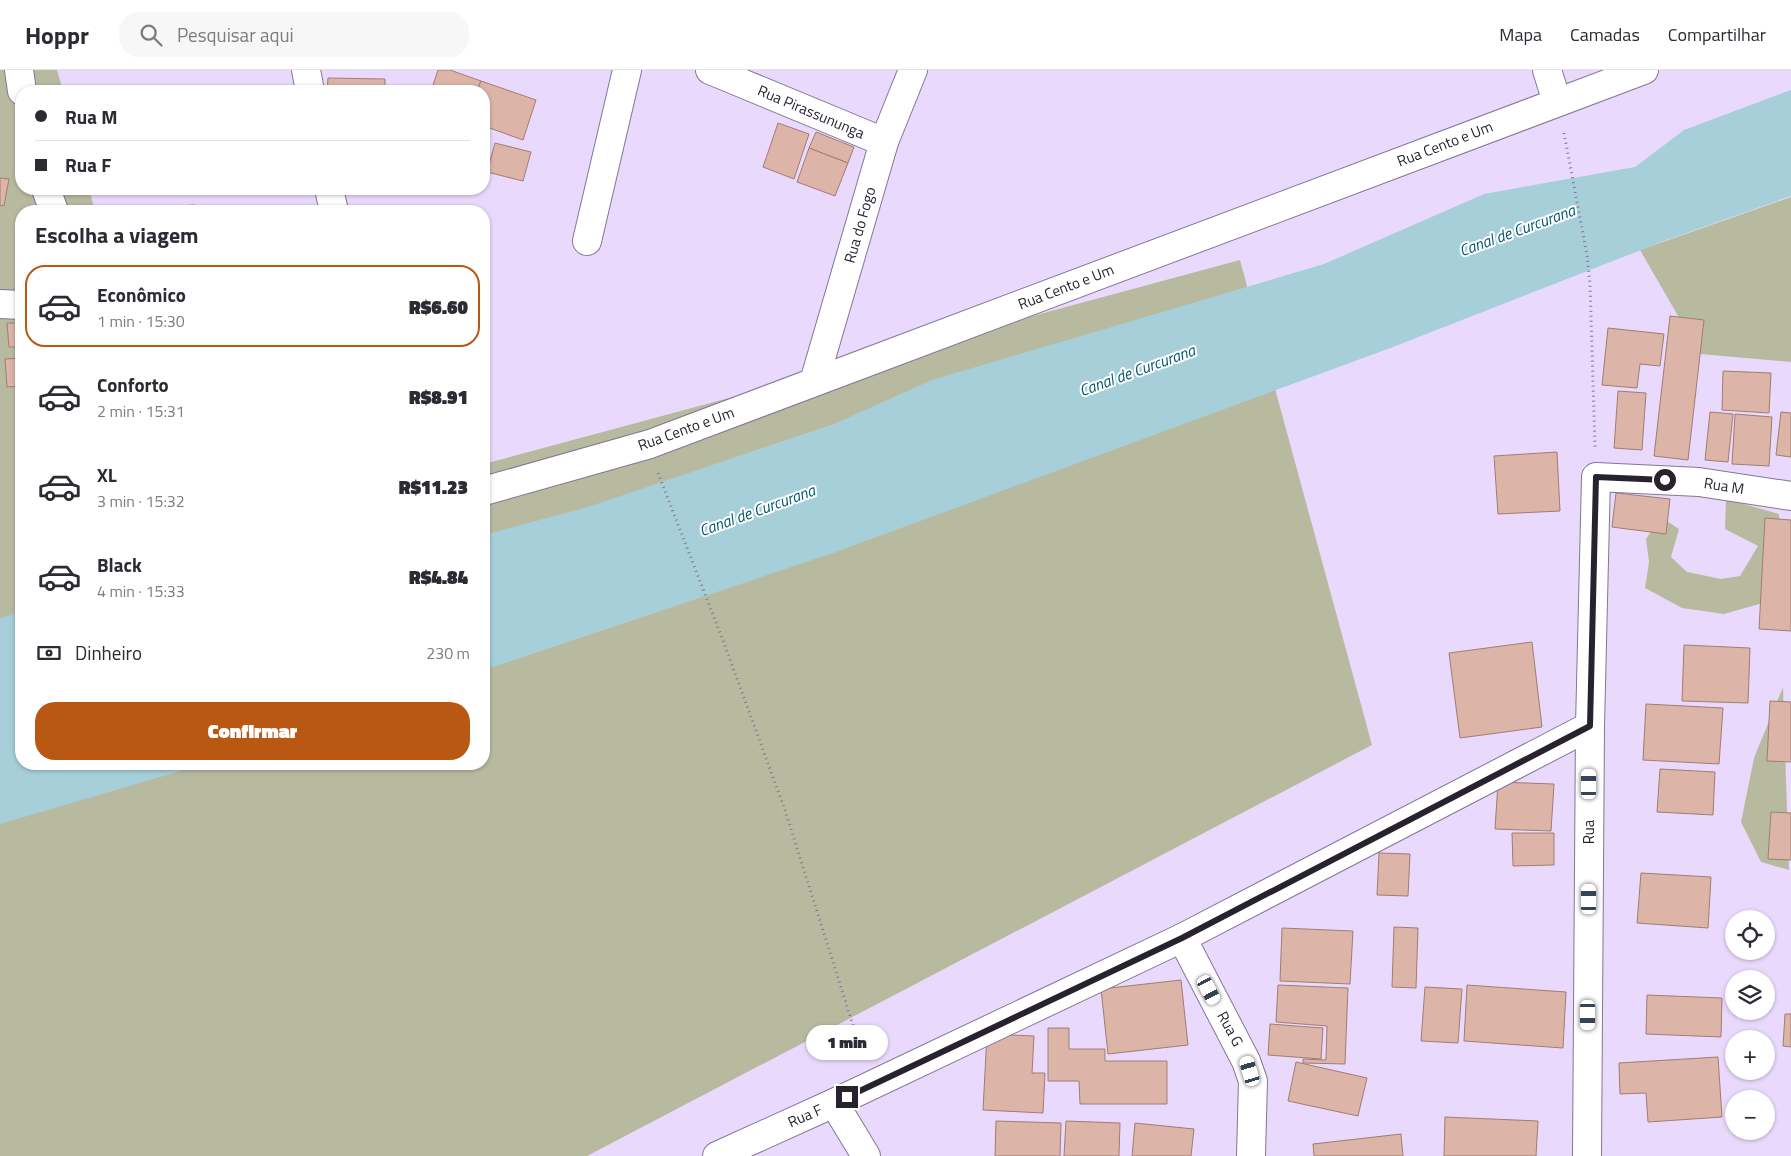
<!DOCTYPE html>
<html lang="pt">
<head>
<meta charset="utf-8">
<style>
	body { margin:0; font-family:"Titillium Web",sans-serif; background:#f7f7f7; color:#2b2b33; height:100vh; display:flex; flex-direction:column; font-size:19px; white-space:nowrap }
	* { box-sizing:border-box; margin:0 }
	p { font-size:16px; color:#7c7c81 }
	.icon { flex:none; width:28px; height:28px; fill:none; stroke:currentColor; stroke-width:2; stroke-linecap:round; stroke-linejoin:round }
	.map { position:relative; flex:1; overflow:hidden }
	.details { position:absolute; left:15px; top:135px; width:475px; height:565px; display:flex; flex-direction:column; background:#fff; border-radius:20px; box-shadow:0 1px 4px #0004 }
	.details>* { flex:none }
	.top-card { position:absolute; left:15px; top:15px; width:475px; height:110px; border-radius:20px; box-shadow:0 1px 4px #0004; display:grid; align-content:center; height:110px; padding:0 20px; background:#fff }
	.controls { position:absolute; left:1725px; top:840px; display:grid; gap:10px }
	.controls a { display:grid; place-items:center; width:50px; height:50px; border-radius:50%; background:#fff; box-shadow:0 1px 4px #0004; font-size:25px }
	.end { position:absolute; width:22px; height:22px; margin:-11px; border:6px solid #28222f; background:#fff; box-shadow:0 0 0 2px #fff }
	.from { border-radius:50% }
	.bubble { position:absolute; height:35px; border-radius:18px; background:#fff; box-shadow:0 1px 4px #0004; font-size:16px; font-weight:800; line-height:35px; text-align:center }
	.car { position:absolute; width:15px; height:30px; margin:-15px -8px; border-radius:6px; box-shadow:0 0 4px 1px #0007; background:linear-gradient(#fff 24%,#345 0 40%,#fff 0 76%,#345 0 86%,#fff 0) }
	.top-card b { display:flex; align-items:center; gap:18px; height:48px; font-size:19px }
	.top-card b+b { border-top:1px solid #e1e1e2 }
	.top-card i { width:12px; height:12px; background:#2b2b33 }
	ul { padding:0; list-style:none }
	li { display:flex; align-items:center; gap:15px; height:82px; margin:0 10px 8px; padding:0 10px; border:2px solid transparent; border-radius:20px }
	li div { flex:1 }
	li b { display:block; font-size:19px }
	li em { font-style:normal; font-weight:800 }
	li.current { border-color:#b85813 }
	li>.icon { width:45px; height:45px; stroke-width:1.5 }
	h2 { padding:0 20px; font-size:22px; line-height:60px }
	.pay { display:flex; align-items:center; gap:12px; height:55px; padding:0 20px; font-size:19px }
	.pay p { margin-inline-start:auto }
	.cta { display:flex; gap:10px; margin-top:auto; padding:10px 20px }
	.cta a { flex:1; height:58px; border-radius:20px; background:#b85813; color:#fff; font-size:20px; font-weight:800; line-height:58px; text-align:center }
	header { display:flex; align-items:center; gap:30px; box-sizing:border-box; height:70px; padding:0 25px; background:#fff; border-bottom:1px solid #e1e1e2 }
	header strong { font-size:24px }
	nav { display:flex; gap:28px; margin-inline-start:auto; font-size:18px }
	.search { width:350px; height:45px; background:#f7f7f7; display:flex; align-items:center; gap:12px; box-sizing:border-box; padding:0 18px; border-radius:20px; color:#7c7c81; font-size:19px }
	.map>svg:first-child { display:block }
</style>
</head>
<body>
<header>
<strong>Hoppr</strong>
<div class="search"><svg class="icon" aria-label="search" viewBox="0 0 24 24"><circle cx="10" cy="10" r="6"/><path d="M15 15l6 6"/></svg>Pesquisar aqui</div>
<nav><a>Mapa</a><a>Camadas</a><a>Compartilhar</a></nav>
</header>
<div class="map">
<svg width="1791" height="1086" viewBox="0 0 1791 1086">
	<rect width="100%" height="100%" fill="#e9dafd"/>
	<!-- green -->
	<g fill="#b8baa0">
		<path d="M0,0H57L63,21H21V119H89L95,141H21V694H484V394L1240,190L1372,675L587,1086H0Z"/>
		<path d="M1791,127V292L1700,284L1640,180Z"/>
		<path d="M1726,429L1779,444L1781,481L1770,531L1724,544L1682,538L1645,518L1649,492L1646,469L1661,447L1679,459L1671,487L1687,502L1721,509L1740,506L1758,476L1725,459Z"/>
		<path d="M1783,617L1789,800L1761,792L1741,752L1754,688Z"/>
	</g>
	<!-- water -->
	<g fill="#a6cfda">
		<path d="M1791,20V126L1664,171L1393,277L836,482L484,600V465L588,437L834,354L932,310L1324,194L1484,124L1635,97L1684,60Z"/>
		<path d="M21,542V694H204L0,754V548Z"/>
	</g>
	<!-- building -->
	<g fill="#dcb4a8" stroke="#a27c72">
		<path d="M438,0H450L481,11L477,21H431Z"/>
		<path d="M328,8L385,9V21H327Z"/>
		<path d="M481,11L536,30L523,70L484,56V21H477Z"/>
		<path d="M778,53L809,64L794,109L763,97Z"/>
		<path d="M816,62L854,77L848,93L809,78Z"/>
		<path d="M495,73L531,82L523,111L487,102Z"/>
		<path d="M809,78L848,93L835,126L797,112Z"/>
		<path d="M0,108L9,109L4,136L0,135Z"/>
		<path d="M195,135V141H116V140Z"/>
		<path d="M1670,246L1704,250L1688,390L1654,386Z"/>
		<path d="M7,253H21V277H9Z"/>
		<path d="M1608,258L1664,264L1660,296L1640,294L1637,318L1602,315Z"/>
		<path d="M21,288V316L7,317L5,289Z"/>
		<path d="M1723,301L1771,303L1769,343L1722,340Z"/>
		<path d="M1618,321L1646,323L1642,380L1614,378Z"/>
		<path d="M1710,342L1733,344L1728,392L1705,390Z"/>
		<path d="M1781,342L1791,343V387L1776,385Z"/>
		<path d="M1735,344L1772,347L1769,396L1732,394Z"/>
		<path d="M1557,382L1560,441L1498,444L1494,386Z"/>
		<path d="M1616,423L1670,429L1666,464L1612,457Z"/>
		<path d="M1765,448L1791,450V561L1759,559Z"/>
		<path d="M1532,572L1542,657L1460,668L1449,583Z"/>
		<path d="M1684,575L1750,578L1748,633L1682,631Z"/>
		<path d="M1770,631L1791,632V692L1767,691Z"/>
		<path d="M1646,634L1723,638L1719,694L1643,690Z"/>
		<path d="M1660,699L1715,702L1713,745L1657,742Z"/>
		<path d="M1498,712L1554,714L1551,761L1495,759Z"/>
		<path d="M1771,742L1791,743V790L1768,789Z"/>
		<path d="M1512,763H1554V795L1513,796Z"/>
		<path d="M1379,783L1410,784L1408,826L1377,825Z"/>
		<path d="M1641,803L1711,807L1708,858L1637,853Z"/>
		<path d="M1394,857L1418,858L1416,918L1392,917Z"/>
		<path d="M1282,858L1353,861L1350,914L1280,911Z"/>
		<path d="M1181,910L1188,975L1108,984L1101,919Z"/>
		<path d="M1278,915L1348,918L1345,994L1303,993V989L1326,990L1327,956L1276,952Z"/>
		<path d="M1467,915L1566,922L1563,978L1464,971Z"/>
		<path d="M1425,917L1462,919L1458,973L1421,971Z"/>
		<path d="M1647,925L1722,928L1721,967L1646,964Z"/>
		<path d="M1785,944H1791V977L1783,976Z"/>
		<path d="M1270,954L1323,958L1321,989L1268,985Z"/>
		<path d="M1048,958H1069V979H1105V991H1167V1034H1080L1079,1011H1048Z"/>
		<path d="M987,964L1034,966L1032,1003H1045L1043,1043L983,1040Z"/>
		<path d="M1718,987L1722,1047L1648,1052L1646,1023L1620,1024L1619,993Z"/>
		<path d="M1296,992L1367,1008L1358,1046L1288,1031Z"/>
		<path d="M1445,1047L1538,1051L1536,1086H1444Z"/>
		<path d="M996,1051L1061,1053L1060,1086H995Z"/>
		<path d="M1066,1051L1120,1053L1119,1086H1064Z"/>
		<path d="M1135,1053L1194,1059L1191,1086H1132Z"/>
		<path d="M1401,1064L1403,1086H1314L1313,1074Z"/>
	</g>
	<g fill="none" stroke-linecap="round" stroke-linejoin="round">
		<defs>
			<g id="minor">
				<path d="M19,0L22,21"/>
				<path d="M306,0L310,21"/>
				<path d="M710,0L884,72"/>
				<path d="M1547,0L1557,32"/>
				<path d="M46,119L54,141"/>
				<path d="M329,119L334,141"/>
				<path d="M587,171L627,0"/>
				<path d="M0,234L21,235"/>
				<path d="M814,312L884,72L913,0"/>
				<path d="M484,421L650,374L1644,0"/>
				<path d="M1182,868L1246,991L1253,1011L1251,1086"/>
				<path d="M834,1033L866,1086"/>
				<path d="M717,1086L834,1033L1182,868L1590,656"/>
				<path d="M1587,1086L1590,656L1596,407L1699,412L1791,426"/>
			</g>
		</defs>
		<!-- minor casing -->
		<use href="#minor" stroke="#847695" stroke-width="30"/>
		<!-- path -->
		<g stroke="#82778f" stroke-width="3" stroke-dasharray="1 4" stroke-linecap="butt">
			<path d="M1564,63L1587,185L1590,214L1595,377"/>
			<path d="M658,403L724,573L785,740L863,987"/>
		</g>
		<!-- minor -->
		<use href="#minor" stroke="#fff" stroke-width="28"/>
	</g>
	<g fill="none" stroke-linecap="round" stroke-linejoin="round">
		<!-- route -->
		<path stroke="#28222f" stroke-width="6" d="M847,1027L1182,868L1590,656L1596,407L1665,410"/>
	</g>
	<g text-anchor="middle" stroke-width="4" stroke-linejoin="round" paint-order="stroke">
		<!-- street labels -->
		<g font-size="15" fill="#28222f" stroke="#fff">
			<text transform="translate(811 42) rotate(23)" y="5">Rua Pirassununga</text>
			<text transform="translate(1445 74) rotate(-21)" y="5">Rua Cento e Um</text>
			<text transform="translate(860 155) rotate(-74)" y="5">Rua do Fogo</text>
			<text transform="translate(1066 217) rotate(-21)" y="5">Rua Cento e Um</text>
			<text transform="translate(686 359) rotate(-20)" y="5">Rua Cento e Um</text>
			<text transform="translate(1724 416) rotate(9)" y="5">Rua M</text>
			<text transform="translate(1589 762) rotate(-90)" y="5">Rua</text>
			<text transform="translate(1230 959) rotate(62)" y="5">Rua G</text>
			<text transform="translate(805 1046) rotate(-24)" y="5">Rua F</text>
		</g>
		<!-- water labels -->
		<g font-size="16" font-style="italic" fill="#025a6b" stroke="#fff">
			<text transform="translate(1517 160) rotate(-20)" y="6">Canal de Curcurana</text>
			<text transform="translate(1137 300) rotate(-20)" y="6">Canal de Curcurana</text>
			<text transform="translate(757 440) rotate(-20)" y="6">Canal de Curcurana</text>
		</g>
	</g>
</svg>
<div class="controls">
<a><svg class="icon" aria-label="locate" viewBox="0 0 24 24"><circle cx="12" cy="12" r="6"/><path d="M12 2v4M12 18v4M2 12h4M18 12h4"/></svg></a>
<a><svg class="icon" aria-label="layers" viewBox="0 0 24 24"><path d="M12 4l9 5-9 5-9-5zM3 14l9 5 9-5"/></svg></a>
<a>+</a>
<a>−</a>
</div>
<i class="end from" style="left:1665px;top:410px"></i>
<i class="end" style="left:847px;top:1027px"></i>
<div class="bubble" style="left:806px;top:955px;width:82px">1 min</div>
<i class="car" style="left:1589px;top:714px;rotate:0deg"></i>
<i class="car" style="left:1589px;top:829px;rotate:0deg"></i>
<i class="car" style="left:1209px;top:920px;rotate:152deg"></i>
<i class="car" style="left:1588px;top:945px;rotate:180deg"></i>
<i class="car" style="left:1250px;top:1001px;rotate:343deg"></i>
<div class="top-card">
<b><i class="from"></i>Rua M</b>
<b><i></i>Rua F</b>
</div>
<section class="details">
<h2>Escolha a viagem</h2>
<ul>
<li class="current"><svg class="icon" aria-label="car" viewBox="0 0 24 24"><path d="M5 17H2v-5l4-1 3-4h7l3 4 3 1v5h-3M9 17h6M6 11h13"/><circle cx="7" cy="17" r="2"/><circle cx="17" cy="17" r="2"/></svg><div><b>Econômico</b><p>1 min · 15:30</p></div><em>R$6.60</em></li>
<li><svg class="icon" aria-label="car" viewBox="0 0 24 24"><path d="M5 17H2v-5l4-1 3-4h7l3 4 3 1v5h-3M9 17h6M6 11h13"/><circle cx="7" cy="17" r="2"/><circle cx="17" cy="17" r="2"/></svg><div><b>Conforto</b><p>2 min · 15:31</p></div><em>R$8.91</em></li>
<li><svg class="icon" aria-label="car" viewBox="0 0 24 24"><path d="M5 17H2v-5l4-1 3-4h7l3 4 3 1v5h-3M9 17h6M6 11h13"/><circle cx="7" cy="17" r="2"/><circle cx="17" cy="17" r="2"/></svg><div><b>XL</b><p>3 min · 15:32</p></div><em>R$11.23</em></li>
<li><svg class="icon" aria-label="car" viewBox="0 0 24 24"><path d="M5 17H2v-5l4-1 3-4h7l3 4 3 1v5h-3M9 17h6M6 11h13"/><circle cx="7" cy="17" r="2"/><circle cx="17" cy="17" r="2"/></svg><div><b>Black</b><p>4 min · 15:33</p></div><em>R$4.84</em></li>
</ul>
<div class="pay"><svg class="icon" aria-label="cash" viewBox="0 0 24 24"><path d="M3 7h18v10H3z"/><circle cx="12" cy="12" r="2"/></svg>Dinheiro<p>230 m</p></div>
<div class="cta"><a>Confirmar</a></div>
</section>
</div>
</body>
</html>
